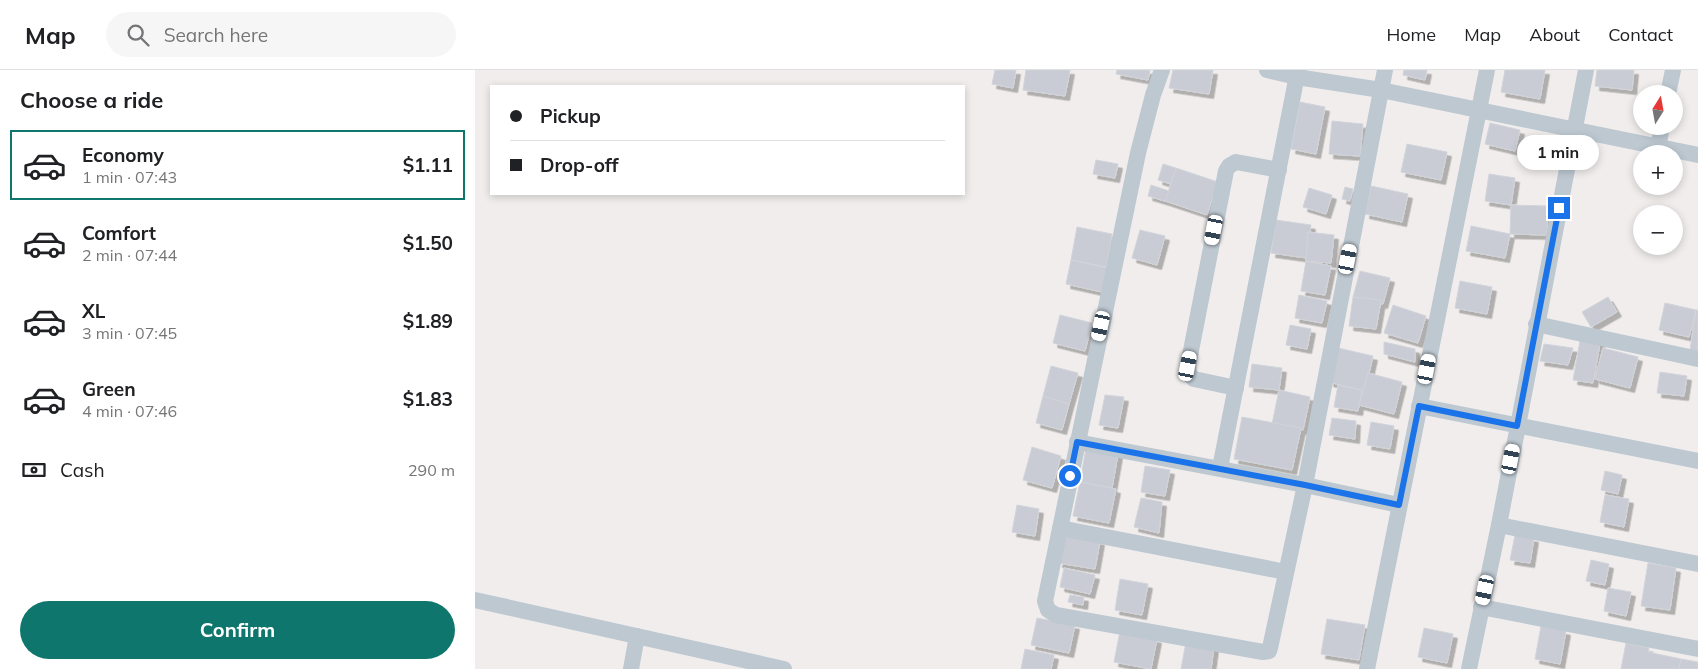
<!DOCTYPE html>
<html lang="en">
<head>
<meta charset="utf-8">
<style>
	body { margin:0; font-family:Mulish,sans-serif; background:#f6f6f6; color:#202124; height:100vh; display:flex; flex-direction:column; font-size:19px; white-space:nowrap }
	* { box-sizing:border-box; margin:0 }
	p { font-size:16px; color:#757577 }
	.icon { flex:none; width:28px; height:28px; fill:none; stroke:currentColor; stroke-width:2; stroke-linecap:round; stroke-linejoin:round }
	.map { position:relative; flex:1; overflow:hidden }
	.side { display:flex; flex-direction:column; background:#fff; width:475px }
	.side>* { flex:none }
	.hud { position:absolute; left:15px; top:15px; width:475px; height:110px; border-radius:0px; box-shadow:0 2px 8px #0003; display:grid; align-content:center; height:110px; padding:0 20px; background:#fff }
	.needle { width:32px; rotate:11deg }
	.controls { position:absolute; left:1158px; top:15px; display:grid; gap:10px }
	.controls a { display:grid; place-items:center; width:50px; height:50px; border-radius:50%; background:#fff; box-shadow:0 2px 8px #0003; font-size:25px }
	.end { position:absolute; width:22px; height:22px; margin:-11px; border:6px solid #1a73e8; background:#fff; box-shadow:0 0 0 2px #fff }
	.from { border-radius:50% }
	.bubble { position:absolute; height:35px; border-radius:18px; background:#fff; box-shadow:0 2px 8px #0003; font-size:16px; font-weight:700; line-height:35px; text-align:center }
	.car { position:absolute; width:15px; height:30px; margin:-15px -8px; border-radius:6px; box-shadow:0 0 4px 1px #0007; background:linear-gradient(#fff 24%,#345 0 40%,#fff 0 76%,#345 0 86%,#fff 0) }
	.hud b { display:flex; align-items:center; gap:18px; height:48px; font-size:19px }
	.hud b+b { border-top:1px solid #e0e0e0 }
	.hud i { width:12px; height:12px; background:#202124 }
	ul { padding:0; list-style:none }
	li { display:flex; align-items:center; gap:15px; height:70px; margin:0 10px 8px; padding:0 10px; border:2px solid transparent; border-radius:0px }
	li div { flex:1 }
	li b { display:block; font-size:19px }
	li em { font-style:normal; font-weight:700 }
	li.selected { border-color:#0f766e }
	li>.icon { width:45px; height:45px; stroke-width:1.5 }
	h2 { padding:0 20px; font-size:22px; line-height:60px }
	.pay { display:flex; align-items:center; gap:12px; height:55px; padding:0 20px; font-size:19px }
	.pay p { margin-inline-start:auto }
	.button { display:flex; gap:10px; margin-top:auto; padding:10px 20px }
	.button a { flex:1; height:58px; border-radius:30px; background:#0f766e; color:#fff; font-size:20px; font-weight:700; line-height:58px; text-align:center }
	header { display:flex; align-items:center; gap:30px; box-sizing:border-box; height:70px; padding:0 25px; background:#fff; border-bottom:1px solid #e0e0e0 }
	header strong { font-size:24px }
	nav { display:flex; gap:28px; margin-inline-start:auto; font-size:18px }
	.search { width:350px; height:45px; background:#f6f6f6; display:flex; align-items:center; gap:12px; box-sizing:border-box; padding:0 18px; border-radius:28px; color:#757577; font-size:19px }
	main { display:flex; flex:1; min-height:0 }
	.map>svg:first-child { display:block }
</style>
</head>
<body>
<header>
<strong>Map</strong>
<div class="search"><svg class="icon" aria-label="search" viewBox="0 0 24 24"><circle cx="10" cy="10" r="6"/><path d="M15 15l6 6"/></svg>Search here</div>
<nav><a>Home</a><a>Map</a><a>About</a><a>Contact</a></nav>
</header>
<main>
<section class="side">
<h2>Choose a ride</h2>
<ul>
<li class="selected"><svg class="icon" aria-label="car" viewBox="0 0 24 24"><path d="M5 17H2v-5l4-1 3-4h7l3 4 3 1v5h-3M9 17h6M6 11h13"/><circle cx="7" cy="17" r="2"/><circle cx="17" cy="17" r="2"/></svg><div><b>Economy</b><p>1 min · 07:43</p></div><em>$1.11</em></li>
<li><svg class="icon" aria-label="car" viewBox="0 0 24 24"><path d="M5 17H2v-5l4-1 3-4h7l3 4 3 1v5h-3M9 17h6M6 11h13"/><circle cx="7" cy="17" r="2"/><circle cx="17" cy="17" r="2"/></svg><div><b>Comfort</b><p>2 min · 07:44</p></div><em>$1.50</em></li>
<li><svg class="icon" aria-label="car" viewBox="0 0 24 24"><path d="M5 17H2v-5l4-1 3-4h7l3 4 3 1v5h-3M9 17h6M6 11h13"/><circle cx="7" cy="17" r="2"/><circle cx="17" cy="17" r="2"/></svg><div><b>XL</b><p>3 min · 07:45</p></div><em>$1.89</em></li>
<li><svg class="icon" aria-label="car" viewBox="0 0 24 24"><path d="M5 17H2v-5l4-1 3-4h7l3 4 3 1v5h-3M9 17h6M6 11h13"/><circle cx="7" cy="17" r="2"/><circle cx="17" cy="17" r="2"/></svg><div><b>Green</b><p>4 min · 07:46</p></div><em>$1.83</em></li>
</ul>
<div class="pay"><svg class="icon" aria-label="cash" viewBox="0 0 24 24"><path d="M3 7h18v10H3z"/><circle cx="12" cy="12" r="2"/></svg>Cash<p>290 m</p></div>
<div class="button"><a>Confirm</a></div>
</section>
<div class="map">
<svg width="1223" height="599" viewBox="0 0 1223 599">
	<defs>
		<filter id="shadow"><feDropShadow dx="4.5" dy="4.5" stdDeviation="0" flood-color="#0004"/></filter>
	</defs>
	<rect width="100%" height="100%" fill="#f1eded"/>
	<!-- building -->
	<g fill="#c9ccd4" stroke="#d1d4da" filter="url(#shadow)">
		<path d="M520,0H541L538,18L517,14Z"/>
		<path d="M551,0H595L590,26L548,20Z"/>
		<path d="M642,0H675L673,10L641,4Z"/>
		<path d="M698,0H738L734,24L694,18Z"/>
		<path d="M929,0H952L950,10L928,5Z"/>
		<path d="M1030,0H1070L1065,29L1026,22Z"/>
		<path d="M1122,0H1159L1157,20L1120,16Z"/>
		<path d="M825,32L850,37L841,84L816,79Z"/>
		<path d="M857,51L888,54L885,86L854,84Z"/>
		<path d="M1015,53L1045,60L1040,81L1010,74Z"/>
		<path d="M932,74L972,82L966,110L926,102Z"/>
		<path d="M621,90L643,94L640,108L618,104Z"/>
		<path d="M688,94L701,98L696,114L683,110Z"/>
		<path d="M701,98L743,112L732,145L690,131Z"/>
		<path d="M1014,104L1040,108L1036,135L1010,131Z"/>
		<path d="M676,115L694,121L690,131L673,126Z"/>
		<path d="M896,116L933,124L927,152L890,144Z"/>
		<path d="M870,117L878,119L875,131L867,129Z"/>
		<path d="M834,118L857,125L851,144L828,137Z"/>
		<path d="M1036,135L1073,136L1072,165L1035,164Z"/>
		<path d="M801,150L836,155L832,188L796,183Z"/>
		<path d="M996,156L1035,164L1030,188L991,181Z"/>
		<path d="M602,157L637,164L631,197L596,190Z"/>
		<path d="M665,160L690,166L682,195L657,188Z"/>
		<path d="M833,162L859,165L856,193L831,191Z"/>
		<path d="M596,190L632,198L627,222L591,214Z"/>
		<path d="M831,191L856,196L850,225L826,221Z"/>
		<path d="M885,201L915,208L908,234L878,227Z"/>
		<path d="M985,211L1017,217L1012,244L980,238Z"/>
		<path d="M824,225L852,231L847,253L820,248Z"/>
		<path d="M878,227L906,230L901,259L874,256Z"/>
		<path d="M1133,227L1142,242L1116,257L1107,242Z"/>
		<path d="M1190,233L1221,240L1214,267L1184,260Z"/>
		<path d="M918,235L951,246L943,273L909,263Z"/>
		<path d="M1221,240H1223V281L1215,280Z"/>
		<path d="M585,245L617,253L610,281L578,273Z"/>
		<path d="M815,255L836,259L832,279L811,275Z"/>
		<path d="M1106,265L1126,268L1118,313L1098,310Z"/>
		<path d="M909,272L940,279V292L909,284Z"/>
		<path d="M1069,274L1098,278L1093,295L1065,291Z"/>
		<path d="M863,278L898,286L890,321L854,312Z"/>
		<path d="M1128,278L1163,287L1155,318L1120,309Z"/>
		<path d="M777,294L807,298L804,320L774,317Z"/>
		<path d="M576,296L603,303L594,334L568,326Z"/>
		<path d="M1185,302L1212,306L1209,326L1182,323Z"/>
		<path d="M893,303L927,312L919,344L884,335Z"/>
		<path d="M863,315L887,320L883,341L859,337Z"/>
		<path d="M804,320L835,327L828,360L797,354Z"/>
		<path d="M630,325L649,327L643,358L624,355Z"/>
		<path d="M568,326L594,334L587,360L561,353Z"/>
		<path d="M767,347L826,358L817,400L759,389Z"/>
		<path d="M857,348L881,351L880,369L854,365Z"/>
		<path d="M896,352L919,356L915,379L892,375Z"/>
		<path d="M557,377L586,386L577,418L548,410Z"/>
		<path d="M611,378L643,384L637,418L605,412Z"/>
		<path d="M670,396L695,400L690,426L666,422Z"/>
		<path d="M1130,401L1147,405L1143,424L1126,420Z"/>
		<path d="M605,412L641,419L634,453L598,446Z"/>
		<path d="M1130,425L1154,429L1149,457L1125,452Z"/>
		<path d="M666,428L687,432L684,463L659,457Z"/>
		<path d="M542,435L564,439L560,466L537,462Z"/>
		<path d="M588,465L625,471L620,499L583,493Z"/>
		<path d="M1040,465L1059,468L1055,493L1035,490Z"/>
		<path d="M1116,490L1134,494L1130,515L1111,511Z"/>
		<path d="M1173,493L1201,498L1195,540L1166,536Z"/>
		<path d="M589,498L620,505L615,524L585,517Z"/>
		<path d="M645,509L673,514L667,545L640,540Z"/>
		<path d="M1133,518L1156,522L1151,546L1129,541Z"/>
		<path d="M595,525L609,527L608,535L593,532Z"/>
		<path d="M562,548L600,555L594,583L556,575Z"/>
		<path d="M852,549L890,555L884,590L846,584Z"/>
		<path d="M1066,556L1091,561L1085,594L1060,589Z"/>
		<path d="M949,558L978,564L972,593L943,587Z"/>
		<path d="M645,561L682,569L676,599L639,592Z"/>
		<path d="M711,572L739,577L736,599H706Z"/>
		<path d="M1151,573L1174,578L1173,582L1206,589L1204,599H1146Z"/>
		<path d="M550,579L579,585L576,599H546Z"/>
		<path d="M1206,589L1223,592V599H1204Z"/>
	</g>
	<g fill="none" stroke-linecap="round" stroke-linejoin="round">
		<!-- minor -->
		<g stroke="#bdc8d1" stroke-width="16">
			<path d="M687,0L678,25L663,83L570,531L573,540L581,545L788,582L794,581L795,578L830,415L910,0"/>
			<path d="M792,0L822,7L906,20L1223,85"/>
			<path d="M1193,24L1198,0"/>
			<path d="M1183,78L1187,56"/>
			<path d="M1061,254L1223,289"/>
			<path d="M761,318L719,309L714,304L713,296L751,101L754,96L761,92L804,100"/>
			<path d="M944,336L1223,391"/>
			<path d="M602,372L830,415L924,435"/>
			<path d="M745,398L823,0"/>
			<path d="M1024,455L1223,494"/>
			<path d="M585,458L811,502"/>
			<path d="M0,530L309,599"/>
			<path d="M1006,537L1223,579"/>
			<path d="M156,599L162,566"/>
			<path d="M892,599L1012,0"/>
			<path d="M994,599L1024,455L1111,0"/>
		</g>
	</g>
	<g fill="none" stroke-linecap="round" stroke-linejoin="round">
		<!-- route -->
		<path stroke="#1a73e8" stroke-width="6" d="M595,406L602,372L830,415L924,435L944,336L1042,356L1084,138"/>
	</g>
</svg>
<div class="controls">
<a><svg class="needle" viewBox="-14 -14 28 28"><path d="M0-13l5 13h-10z" fill="#e53935"/><path d="M0 13l5-13h-10z" fill="#757577"/></svg></a>
<a>+</a>
<a>−</a>
</div>
<i class="end from" style="left:595px;top:406px"></i>
<i class="end" style="left:1084px;top:138px"></i>
<div class="bubble" style="left:1042px;top:65px;width:82px">1 min</div>
<i class="car" style="left:739px;top:160px;rotate:191deg"></i>
<i class="car" style="left:873px;top:189px;rotate:11deg"></i>
<i class="car" style="left:626px;top:256px;rotate:192deg"></i>
<i class="car" style="left:713px;top:296px;rotate:11deg"></i>
<i class="car" style="left:952px;top:299px;rotate:11deg"></i>
<i class="car" style="left:1036px;top:389px;rotate:11deg"></i>
<i class="car" style="left:1010px;top:520px;rotate:192deg"></i>
<div class="hud">
<b><i class="from"></i>Pickup</b>
<b><i></i>Drop-off</b>
</div>
</div>
</main>
</body>
</html>
